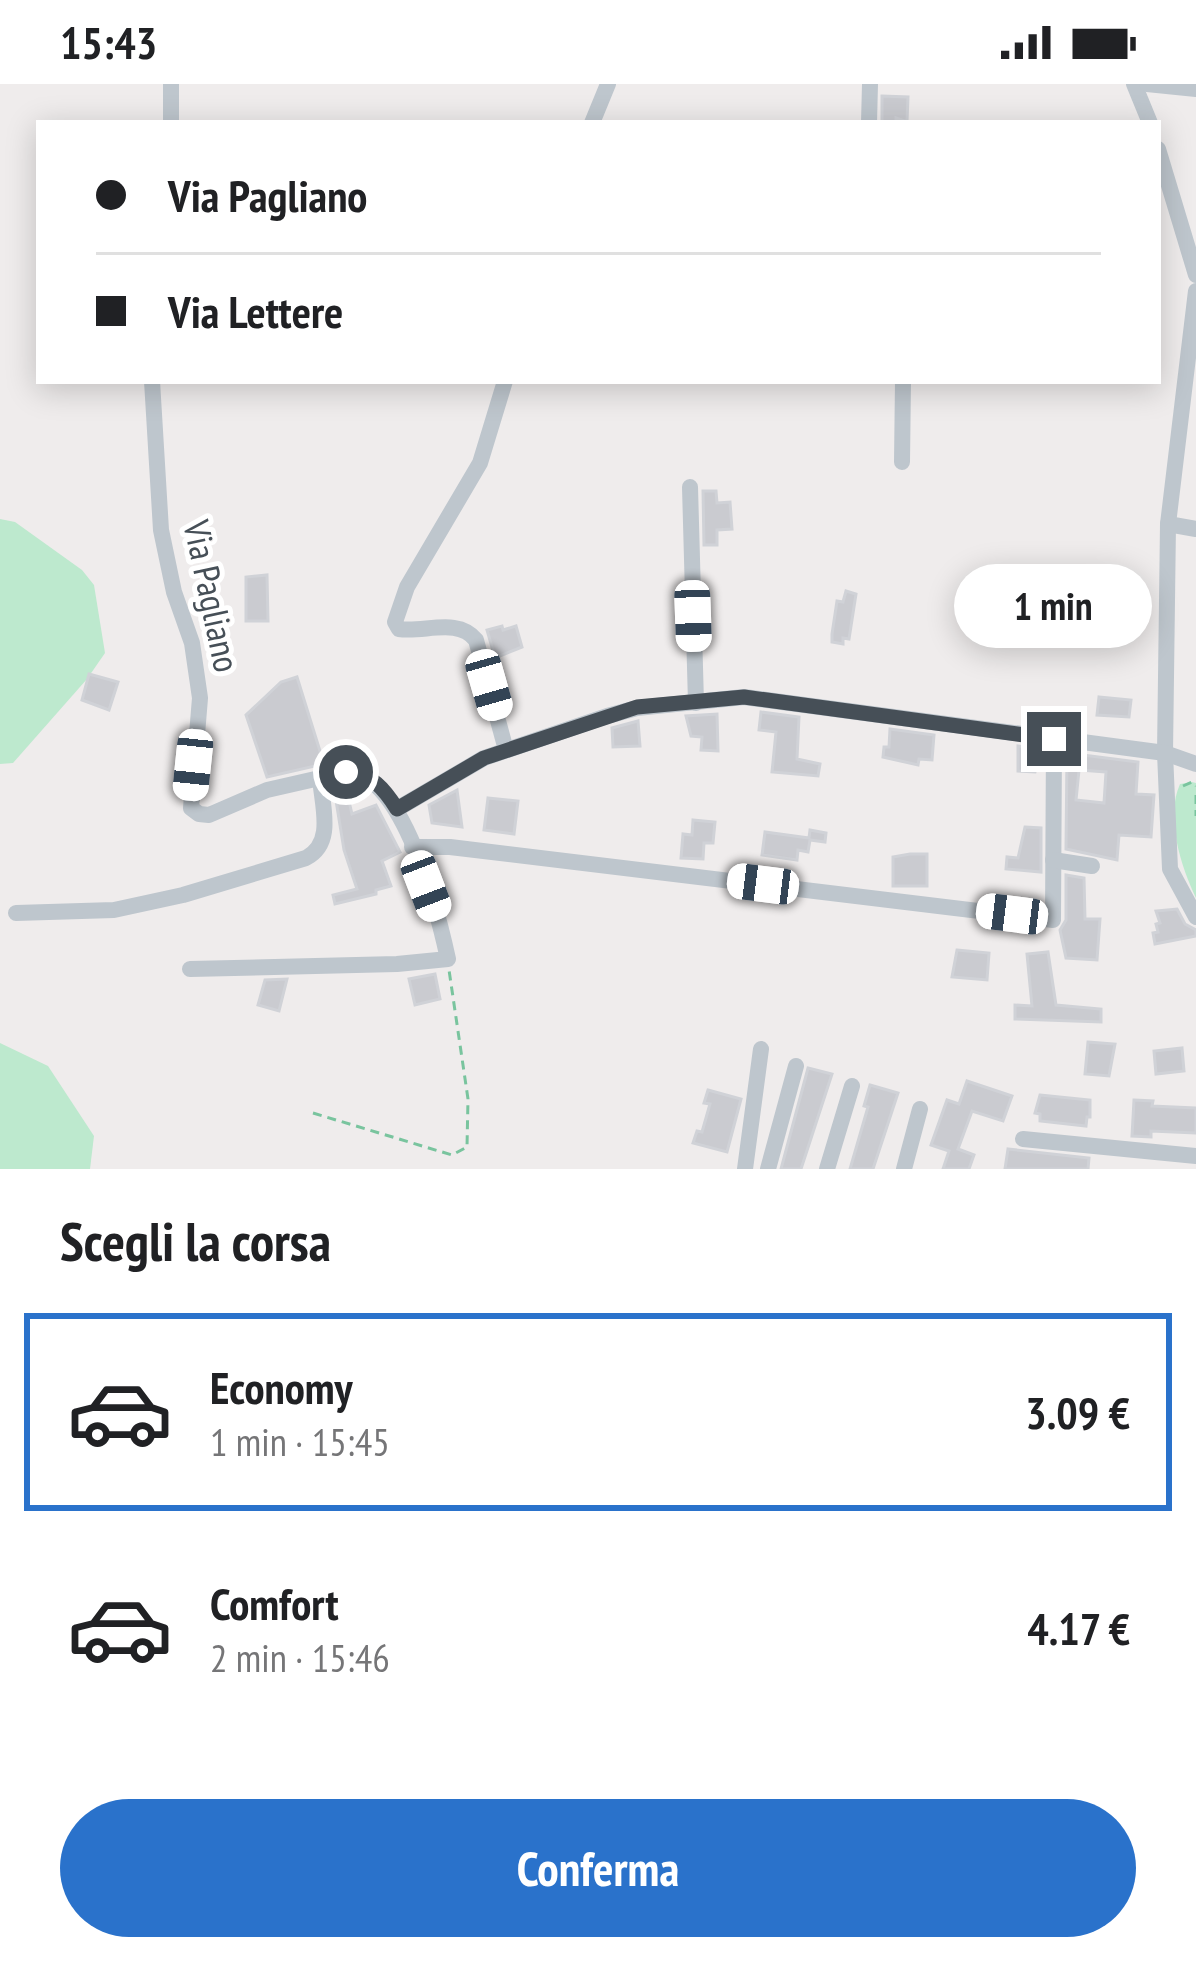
<!DOCTYPE html>
<html lang="it">
<head>
<meta charset="utf-8">
<style>
	body { margin:0; font-family:"PT Sans Narrow",sans-serif; background:#f2f2f2; color:#202124; height:100vh; display:flex; flex-direction:column; font-size:45px; white-space:nowrap }
	* { box-sizing:border-box; margin:0 }
	p { font-size:39px; color:#757577 }
	.icon { flex:none; width:66px; height:66px; fill:none; stroke:currentColor; stroke-width:2; stroke-linecap:round; stroke-linejoin:round }
	.map { position:relative; height:1085px; overflow:hidden }
	.sheet { display:flex; flex-direction:column; background:#fff; flex:1 }
	.sheet>* { flex:none }
	.banner { position:absolute; left:36px; top:36px; width:1125px; height:264px; border-radius:0px; box-shadow:0 6px 30px #0003; display:grid; align-content:center; height:264px; padding:0 60px; background:#fff }
	.end { position:absolute; width:54px; height:54px; margin:-27px; border:15px solid #464f57; background:#fff; box-shadow:0 0 0 6px #fff }
	.from { border-radius:50% }
	.bubble { position:absolute; height:84px; border-radius:42px; background:#fff; box-shadow:0 6px 30px #0003; font-size:39px; font-weight:600; line-height:84px; text-align:center }
	.car { position:absolute; width:36px; height:72px; margin:-36px -18px; border-radius:15px; box-shadow:0 0 9px 3px #0007; background:linear-gradient(#fff 24%,#345 0 40%,#fff 0 76%,#345 0 86%,#fff 0) }
	.banner b { display:flex; align-items:center; gap:42px; height:114px; font-size:45px }
	.banner b+b { border-top:3px solid #e0e0e0 }
	.banner i { width:30px; height:30px; background:#202124 }
	ul { padding:0; list-style:none }
	li { display:flex; align-items:center; gap:36px; height:198px; margin:0 24px 18px; padding:0 36px; border:6px solid transparent; border-radius:0px }
	li div { flex:1 }
	li b { display:block; font-size:45px }
	li em { font-style:normal; font-weight:600 }
	li.on { border-color:#2a72cb }
	li>.icon { width:108px; height:108px; stroke-width:1.5 }
	h2 { padding:0 60px; font-size:54px; line-height:144px }
	.action { display:flex; gap:24px; margin-top:auto; padding:24px 60px }
	.action a { flex:1; height:138px; border-radius:72px; background:#2a72cb; color:#fff; font-size:48px; font-weight:600; line-height:138px; text-align:center }
	.status { display:flex; justify-content:space-between; align-items:center; height:84px; padding:0 60px; background:#fff; direction:ltr }
	.status svg { height:33px; fill:currentColor }
	.map>svg:first-child { display:block }
</style>
</head>
<body>
<div class="status"><b>15:43</b><svg viewBox="0 0 49 12"><path d="M0 12V9h3v3zM5 12V6h3v6zM10 12V3h3v9zM15 12V0h3v12zM26 1h20v11H26zM47 4h2v5h-2z"/></svg></div>
<div class="map">
<svg width="1196" height="1085" viewBox="0 0 1196 1085">
	<rect width="100%" height="100%" fill="#efecec"/>
	<!-- green -->
	<g fill="#bde9ce">
		<path d="M0,435L15,438L82,486L94,501L105,569L87,595L13,679L0,680Z"/>
		<path d="M1192,698L1196,699V814C1181,783 1165,733 1180,700Z"/>
		<path d="M0,959L48,982L94,1052L90,1085H0Z"/>
	</g>
	<!-- building -->
	<g fill="#cacbd0" stroke="#d0d2d7" stroke-width="3" fill-rule="evenodd">
		<path d="M882,12L908,13L907,38L896,34V39H882Z"/>
		<path d="M703,407H716L717,419L730,418L732,445L717,446V461H704Z"/>
		<path d="M267,491L268,537H246V493Z"/>
		<path d="M846,507L856,510L849,555L843,554V560L832,558V550L837,517L843,518Z"/>
		<path d="M502,542L503,546L516,542L522,563L495,574L487,546Z"/>
		<path d="M89,590L118,598L109,626L82,616Z"/>
		<path d="M297,593L324,680L267,693L246,631L281,598Z"/>
		<path d="M1099,613L1131,616L1129,633L1097,631Z"/>
		<path d="M761,628L799,633L797,675L820,680L818,692L772,688L776,648L759,646Z"/>
		<path d="M717,630L718,667L701,666L702,653L691,652L686,632Z"/>
		<path d="M638,637L640,662L613,663L612,644Z"/>
		<path d="M890,645L934,651L932,676L919,675L918,681L883,673L884,663H889Z"/>
		<path d="M1018,662L1041,665L1035,688L1018,687Z"/>
		<path d="M1067,669L1138,678L1136,710L1154,711L1151,753L1119,751L1117,776L1066,765ZM1079,686L1106,688L1104,719L1076,716Z"/>
		<path d="M346,701L359,705L347,709L352,730L376,721L400,768L382,777L391,802L376,806V810L335,820L333,811L357,805L344,766L334,704Z"/>
		<path d="M457,706L462,743L432,739L429,721Z"/>
		<path d="M488,714L518,717L514,750L484,746Z"/>
		<path d="M693,736L715,738L713,759H704L703,775L681,774L683,750L692,751Z"/>
		<path d="M1025,743L1041,744V788L1006,785L1007,773L1018,774Z"/>
		<path d="M810,746L826,749L825,758L810,756L808,768L798,766L797,776L762,771L765,748L809,754Z"/>
		<path d="M910,770H927V802H893V773Z"/>
		<path d="M1066,791L1084,794L1085,835H1100L1097,876L1066,874L1060,846L1066,836Z"/>
		<path d="M1177,825L1185,840L1196,846V852L1155,860L1153,849L1158,848L1156,840L1160,839L1156,827Z"/>
		<path d="M957,866L989,869L987,896L952,893Z"/>
		<path d="M1048,868L1056,921L1101,925V938L1015,935V921L1032,922L1027,870Z"/>
		<path d="M435,890L440,915L415,921L409,895Z"/>
		<path d="M287,895L279,927L258,921L265,896Z"/>
		<path d="M1088,958L1115,960L1109,992L1085,990Z"/>
		<path d="M1182,964L1184,987L1156,990L1154,967Z"/>
		<path d="M808,984L832,990L801,1085H781Z"/>
		<path d="M967,997L1012,1012L1003,1037L972,1027L958,1065L974,1071L969,1085H943L949,1067L931,1061L947,1016L959,1020Z"/>
		<path d="M870,1001L898,1009L873,1085H850L868,1023L864,1022Z"/>
		<path d="M708,1006L741,1015L727,1068L693,1059L697,1047L702,1048L710,1020L704,1019Z"/>
		<path d="M1040,1011L1090,1016V1033H1087L1086,1042L1040,1037V1030L1035,1029Z"/>
		<path d="M1134,1016L1153,1017L1152,1022L1196,1024V1049L1151,1047V1053L1132,1052Z"/>
		<path d="M1008,1065L1089,1074L1088,1085H1005Z"/>
	</g>
	<g fill="none" stroke-linecap="round" stroke-linejoin="round">
		<!-- path -->
		<g stroke="#79c49e" stroke-width="3" stroke-dasharray="9 6" stroke-linecap="butt">
			<path d="M1183,702L1192,698L1196,702"/>
			<path d="M1196,711V732"/>
			<path d="M313,1029L452,1071L467,1063L468,1015L449,886"/>
		</g>
		<!-- minor -->
		<g stroke="#bec6cd" stroke-width="16">
			<path d="M171,0V39"/>
			<path d="M1134,0L1150,39"/>
			<path d="M1147,0L1196,5"/>
			<path d="M592,39L608,0"/>
			<path d="M869,39L870,0"/>
			<path d="M1158,65L1196,191"/>
			<path d="M1196,207L1168,440L1165,669L1170,785L1196,833"/>
			<path d="M152,297L161,446L174,508L192,559L200,614L191,724L199,730L209,731L267,706L346,688C403,687 438,829 448,875L397,880L190,885"/>
			<path d="M505,297L480,379L407,503L395,538L399,545C424,549 458,533 476,556L506,666"/>
			<path d="M902,378L903,297"/>
			<path d="M690,403L696,619"/>
			<path d="M1168,440L1196,445"/>
			<path d="M397,725L484,674L607,632L637,624L744,613L1165,669L1196,680"/>
			<path d="M412,763H450L1053,836L1054,655"/>
			<path d="M1053,776L1092,782"/>
			<path d="M16,829L114,826L183,811L306,774C335,759 322,722 320,694"/>
			<path d="M1023,1055L1196,1072"/>
			<path d="M745,1085L761,965"/>
			<path d="M768,1085L796,982"/>
			<path d="M827,1085L852,1002"/>
			<path d="M904,1085L920,1025"/>
		</g>
	</g>
	<g fill="none" stroke-linecap="round" stroke-linejoin="round">
		<!-- route -->
		<path stroke="#464f57" stroke-width="15" d="M346,688C371,688 385,706 397,725L484,674L637,623L744,613L1054,655"/>
	</g>
	<g text-anchor="middle" stroke-width="10" stroke-linejoin="round" paint-order="stroke">
		<!-- street labels -->
		<g font-size="36" fill="#464f57" stroke="#fff">
			<text transform="translate(212 512) rotate(78)" y="13">Via Pagliano</text>
		</g>
	</g>
</svg>
<i class="end from" style="left:346px;top:688px"></i>
<i class="end" style="left:1054px;top:655px"></i>
<div class="bubble" style="left:954px;top:480px;width:198px">1 min</div>
<i class="car" style="left:693px;top:532px;rotate:178deg"></i>
<i class="car" style="left:489px;top:601px;rotate:164deg"></i>
<i class="car" style="left:193px;top:681px;rotate:186deg"></i>
<i class="car" style="left:763px;top:800px;rotate:277deg"></i>
<i class="car" style="left:426px;top:802px;rotate:159deg"></i>
<i class="car" style="left:1012px;top:830px;rotate:277deg"></i>
<div class="banner">
<b><i class="from"></i>Via Pagliano</b>
<b><i></i>Via Lettere</b>
</div>
</div>
<section class="sheet">
<h2>Scegli la corsa</h2>
<ul>
<li class="on"><svg class="icon" aria-label="car" viewBox="0 0 24 24"><path d="M5 17H2v-5l4-1 3-4h7l3 4 3 1v5h-3M9 17h6M6 11h13"/><circle cx="7" cy="17" r="2"/><circle cx="17" cy="17" r="2"/></svg><div><b>Economy</b><p>1 min · 15:45</p></div><em>3.09 €</em></li>
<li><svg class="icon" aria-label="car" viewBox="0 0 24 24"><path d="M5 17H2v-5l4-1 3-4h7l3 4 3 1v5h-3M9 17h6M6 11h13"/><circle cx="7" cy="17" r="2"/><circle cx="17" cy="17" r="2"/></svg><div><b>Comfort</b><p>2 min · 15:46</p></div><em>4.17 €</em></li>
</ul>
<div class="action"><a>Conferma</a></div>
</section>
</body>
</html>
